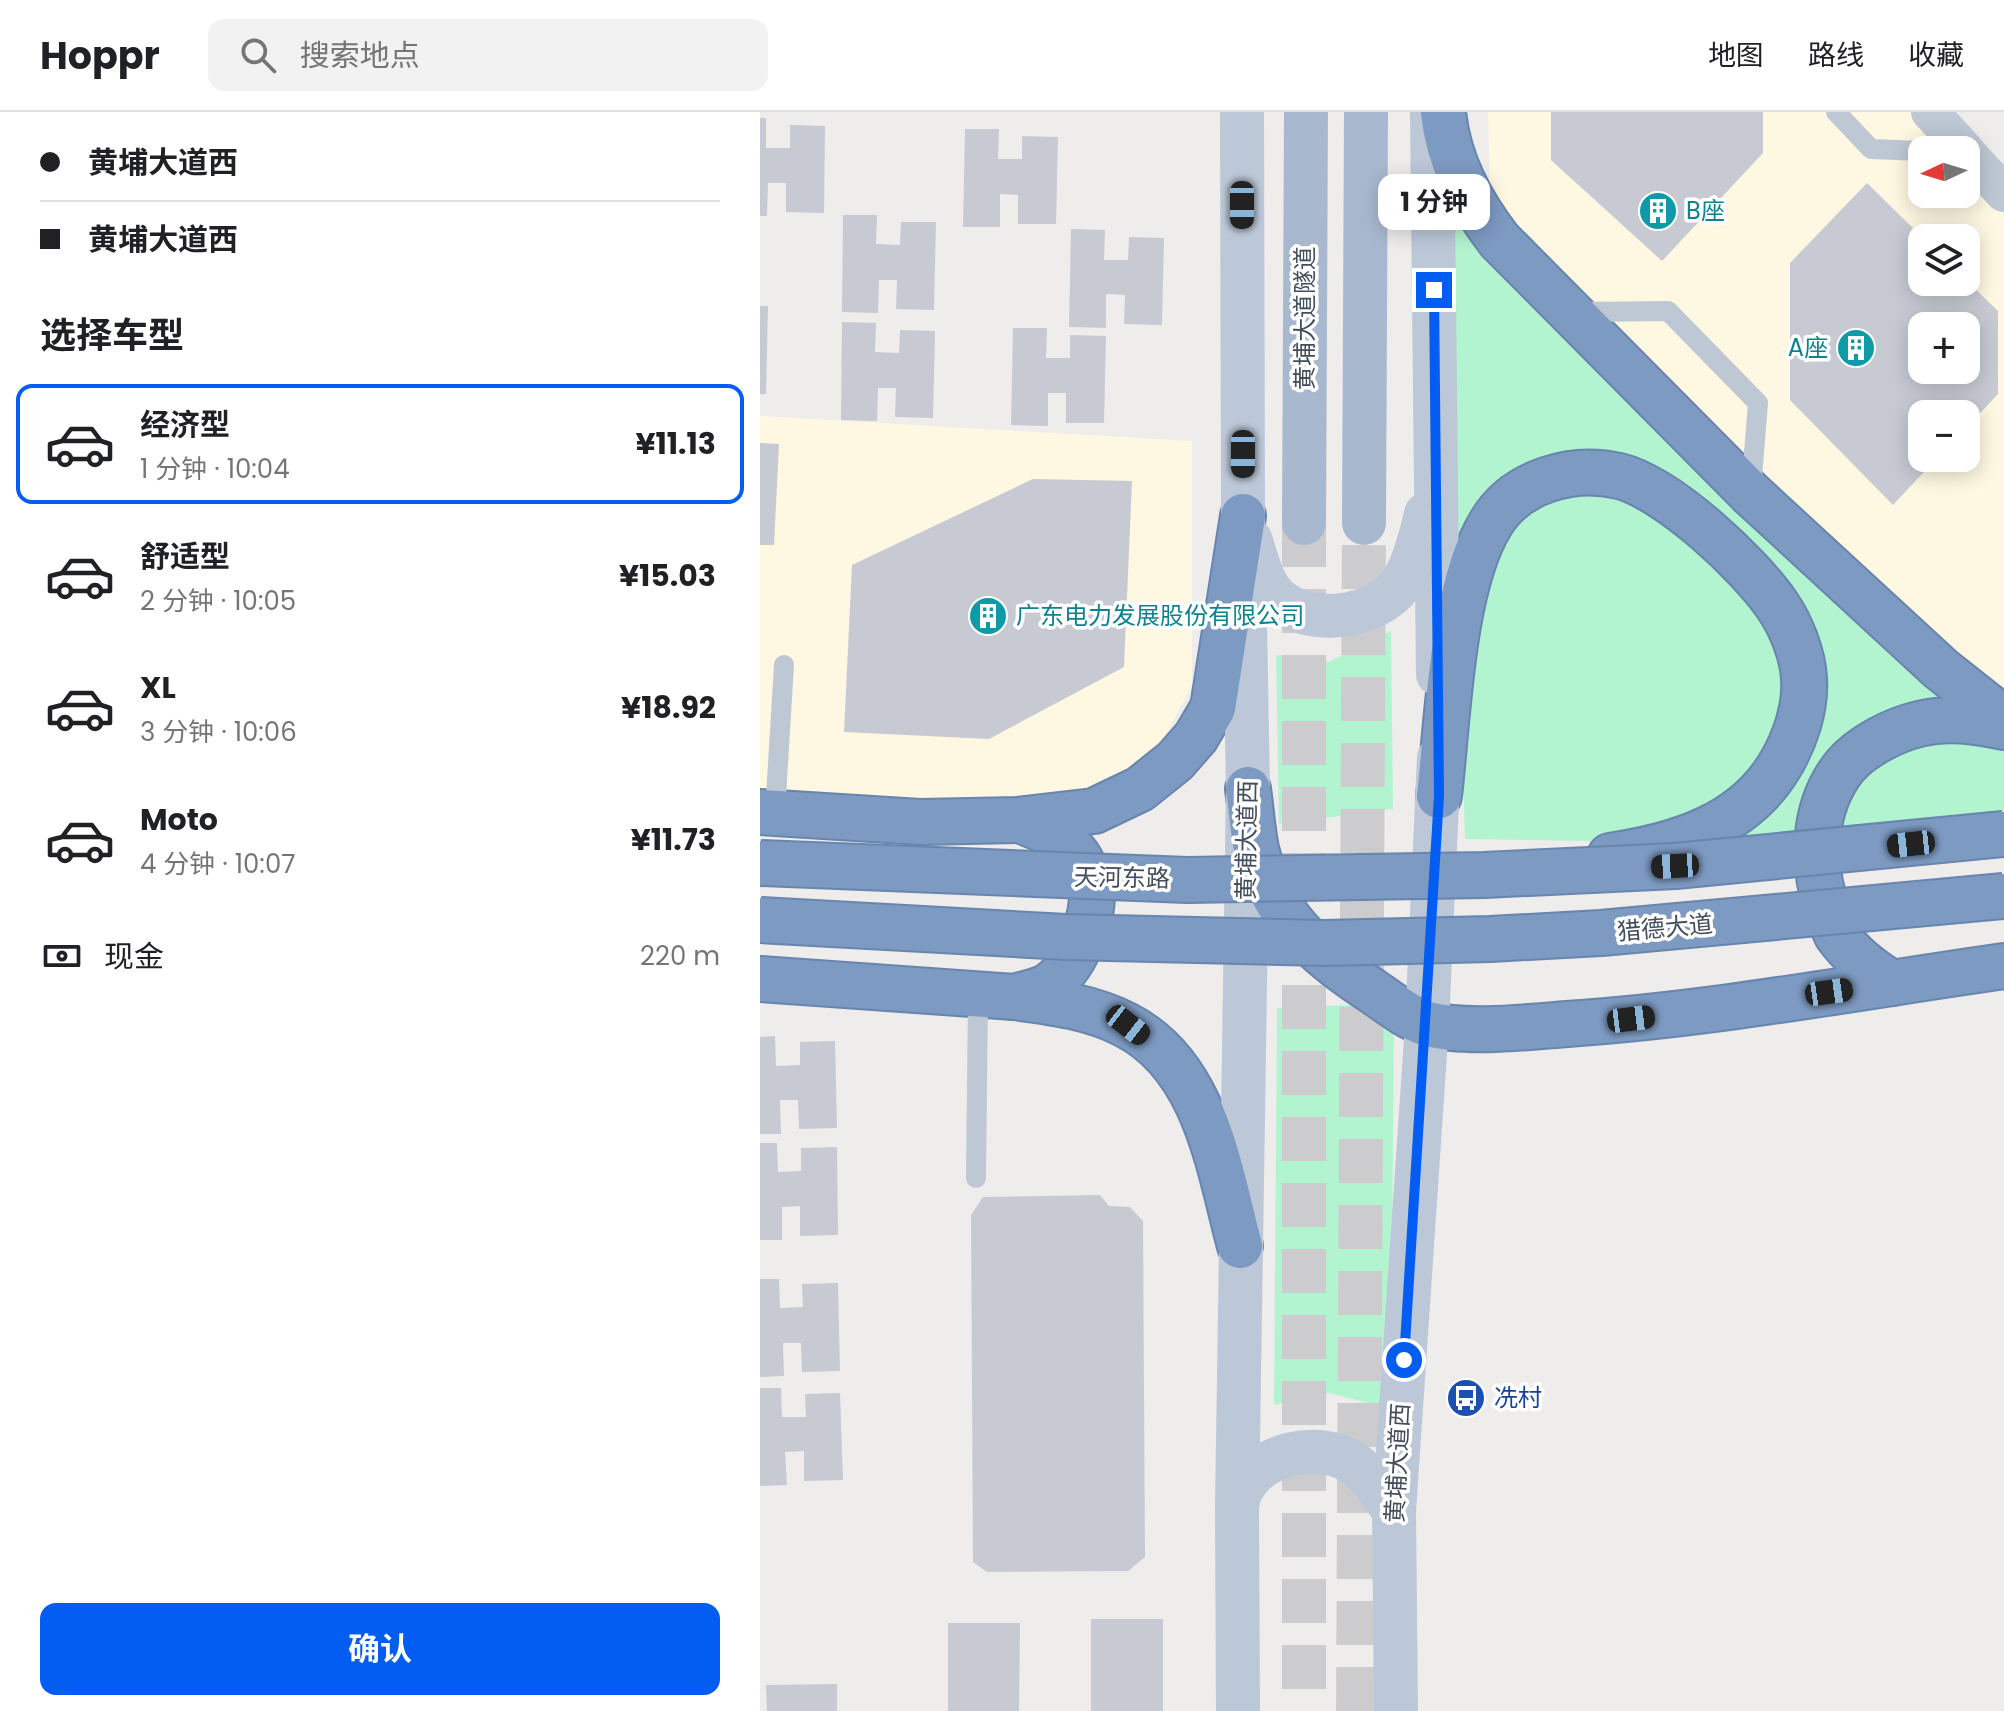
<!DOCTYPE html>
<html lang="zh">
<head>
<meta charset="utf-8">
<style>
	body { margin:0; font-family:Poppins,"Noto Sans SC",sans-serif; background:#f2f2f2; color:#202124; height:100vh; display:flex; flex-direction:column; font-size:30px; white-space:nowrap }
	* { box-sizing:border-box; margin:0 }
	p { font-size:26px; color:#757577 }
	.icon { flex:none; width:44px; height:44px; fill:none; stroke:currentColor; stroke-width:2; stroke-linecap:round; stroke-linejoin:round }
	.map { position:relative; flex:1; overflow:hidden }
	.side { display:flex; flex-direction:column; background:#fff; width:760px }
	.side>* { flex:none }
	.top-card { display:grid; align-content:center; height:176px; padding:0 40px; background:#fff }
	.needle { width:52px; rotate:266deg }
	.buttons { position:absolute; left:1148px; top:24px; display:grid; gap:16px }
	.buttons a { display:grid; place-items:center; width:72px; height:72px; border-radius:16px; background:#fff; box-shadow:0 4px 20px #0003; font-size:40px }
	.end { position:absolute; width:36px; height:36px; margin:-18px; border:10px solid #035df2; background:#fff; box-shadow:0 0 0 4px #fff }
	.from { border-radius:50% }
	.bubble { position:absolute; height:56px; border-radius:16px; background:#fff; box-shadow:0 4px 20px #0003; font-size:26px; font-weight:700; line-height:56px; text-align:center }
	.car { position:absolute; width:24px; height:48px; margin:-24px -12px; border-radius:10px; box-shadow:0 0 6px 2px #0007; background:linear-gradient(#222 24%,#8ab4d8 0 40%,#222 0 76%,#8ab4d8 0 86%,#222 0) }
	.top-card b { display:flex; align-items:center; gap:28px; height:76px; font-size:30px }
	.top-card b+b { border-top:2px solid #e0e0e0 }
	.top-card i { width:20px; height:20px; background:#202124 }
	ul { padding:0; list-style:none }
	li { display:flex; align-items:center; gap:24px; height:120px; margin:0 16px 12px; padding:0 24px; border:4px solid transparent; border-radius:16px }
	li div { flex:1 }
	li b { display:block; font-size:30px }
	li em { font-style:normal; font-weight:700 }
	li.active { border-color:#035df2 }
	li>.icon { width:72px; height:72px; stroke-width:1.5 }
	h2 { padding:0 40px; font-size:36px; line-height:96px }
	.pay { display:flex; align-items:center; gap:20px; height:88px; padding:0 40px; font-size:30px }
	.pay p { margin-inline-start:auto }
	.cta { display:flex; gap:16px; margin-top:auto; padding:16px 40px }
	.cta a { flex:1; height:92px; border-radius:16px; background:#035df2; color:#fff; font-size:32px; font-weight:700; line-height:92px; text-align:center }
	header { display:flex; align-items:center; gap:48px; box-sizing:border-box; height:112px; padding:0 40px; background:#fff; border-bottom:2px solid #e0e0e0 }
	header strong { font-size:38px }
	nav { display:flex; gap:44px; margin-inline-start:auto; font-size:28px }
	.search { width:560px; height:72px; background:#f2f2f2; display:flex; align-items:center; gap:20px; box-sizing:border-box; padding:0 28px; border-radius:16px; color:#757577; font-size:30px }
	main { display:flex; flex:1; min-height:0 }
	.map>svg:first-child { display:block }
</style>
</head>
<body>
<header>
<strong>Hoppr</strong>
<div class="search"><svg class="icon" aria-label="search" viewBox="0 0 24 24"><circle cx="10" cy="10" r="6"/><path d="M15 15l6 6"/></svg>搜索地点</div>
<nav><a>地图</a><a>路线</a><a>收藏</a></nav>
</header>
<main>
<section class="side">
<div class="top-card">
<b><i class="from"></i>黄埔大道西</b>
<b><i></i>黄埔大道西</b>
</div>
<h2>选择车型</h2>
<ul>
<li class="active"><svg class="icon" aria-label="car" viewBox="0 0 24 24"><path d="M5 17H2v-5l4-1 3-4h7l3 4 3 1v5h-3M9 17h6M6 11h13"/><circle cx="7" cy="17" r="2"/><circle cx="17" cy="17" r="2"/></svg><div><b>经济型</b><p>1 分钟 · 10:04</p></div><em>¥11.13</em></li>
<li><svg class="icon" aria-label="car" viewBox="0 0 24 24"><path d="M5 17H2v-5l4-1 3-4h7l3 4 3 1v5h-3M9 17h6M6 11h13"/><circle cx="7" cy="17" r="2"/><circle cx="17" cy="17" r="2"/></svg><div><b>舒适型</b><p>2 分钟 · 10:05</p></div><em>¥15.03</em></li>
<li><svg class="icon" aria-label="car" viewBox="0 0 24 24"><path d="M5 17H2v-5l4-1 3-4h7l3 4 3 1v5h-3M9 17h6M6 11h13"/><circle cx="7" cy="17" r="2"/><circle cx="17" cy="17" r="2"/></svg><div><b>XL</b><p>3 分钟 · 10:06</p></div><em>¥18.92</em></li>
<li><svg class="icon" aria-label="car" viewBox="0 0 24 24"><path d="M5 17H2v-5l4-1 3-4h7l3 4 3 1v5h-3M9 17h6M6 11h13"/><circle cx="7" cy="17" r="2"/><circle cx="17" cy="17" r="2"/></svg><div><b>Moto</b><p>4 分钟 · 10:07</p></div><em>¥11.73</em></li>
</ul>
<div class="pay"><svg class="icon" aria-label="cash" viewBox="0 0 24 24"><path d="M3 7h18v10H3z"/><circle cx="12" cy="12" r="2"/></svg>现金<p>220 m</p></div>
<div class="cta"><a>确认</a></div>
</section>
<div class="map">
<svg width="1244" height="1599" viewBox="0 0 1244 1599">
	<rect width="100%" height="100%" fill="#efecec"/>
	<!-- commercial -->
	<g fill="#fef7e1" fill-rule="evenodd">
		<path d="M728,0H1152L1187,38H1162V82H1206V59L1244,101V586L1173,519L1021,386L730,89ZM1162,126H1206V170H1162ZM1162,214H1206V258H1162ZM1162,302H1206V346H1162Z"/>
		<path d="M0,304L432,329V574L399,635L339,679L244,694L0,684Z"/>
	</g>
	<!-- green -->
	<g fill="#b3f4d0">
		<path d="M683,47L1244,621V708L971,731L705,727Z"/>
		<path d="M631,519L633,697L519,712L516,543L569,550Z"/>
		<path d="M634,891L631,1297L569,1281L514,1293L517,896Z"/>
	</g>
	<!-- building -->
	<g fill="#c7cad3" fill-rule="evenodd">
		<path d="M791,0H1003V41L902,149L791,48Z"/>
		<path d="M0,6H6V36H30V13L65,14L64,101L26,100V71H8L7,104H0Z"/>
		<path d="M205,17H239L238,47H262V24L298,25L296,112H258V83L240,82V115H203Z"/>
		<path d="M1107,71L1162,125V170H1206V168L1238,199V282L1206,316V302H1162V346H1177L1133,393L1030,288V151ZM1162,214H1206V258H1162Z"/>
		<path d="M83,103H117L116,132L140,133L141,110H176L174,198L136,197L137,168H119L118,201L82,200Z"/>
		<path d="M311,117L345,118L344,148H368L369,125L404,126L402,213L364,212L365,183L346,182V216L309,215Z"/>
		<path d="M0,194H8L6,282H0Z"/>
		<path d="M82,210L116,211L115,240L139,241L140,218L175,219L173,306L135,305L136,276H118L117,309L81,308Z"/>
		<path d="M253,216H287L286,246H310V223L346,224L344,311H306V281H288V314L251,313Z"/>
		<path d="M0,331L19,332L14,433H0Z"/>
		<path d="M273,367L372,369L364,555L229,627L84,620L92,453Z"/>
		<path d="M15,924L16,954L40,953V930L75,929L77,1016L39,1017L38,988H20L21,1022H0V925Z"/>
		<path d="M0,1031H17L18,1060L41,1059V1036L77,1035L78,1123L40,1124V1094L22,1095V1128H0Z"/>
		<path d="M340,1083L349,1094L370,1095L383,1109L385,1445L368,1459L227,1460L213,1450L211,1103L223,1085Z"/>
		<path d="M0,1167H19L20,1196L43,1195L42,1172L78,1171L80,1259L42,1260L41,1231H23L24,1264L0,1265Z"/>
		<path d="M0,1276H21L22,1305H46L45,1282L80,1281L83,1368L44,1369V1339L25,1340L27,1373L0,1374Z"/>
		<rect x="331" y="1507" width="72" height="92"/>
		<path d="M188,1511H260L259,1599H188Z"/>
		<path d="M77,1572V1599H7L6,1573Z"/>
	</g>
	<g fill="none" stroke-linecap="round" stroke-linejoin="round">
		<!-- primary-tunnel -->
		<g stroke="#cccccf" stroke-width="44" stroke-dasharray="44 22" stroke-linecap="butt">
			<path d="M544,411V1599"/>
			<path d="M598,1599L604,411"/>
		</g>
		<defs>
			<g id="highway">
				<path d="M683,0C688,49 710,90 739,128L991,382L1181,557L1244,607"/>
				<path d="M488,677C491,697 492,717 496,737C511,802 557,843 611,878C627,889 648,906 668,912C706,922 767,915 807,912C953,902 1098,875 1244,854"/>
				<path d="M679,684C688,607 691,476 731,411C756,369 813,353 859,364C908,376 989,452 1017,493C1031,513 1043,543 1044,567C1046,596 1035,628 1020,653C984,714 916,734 850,744"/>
				<path d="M0,700L160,710L258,708L334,699L380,677L415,649L436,625L453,596L483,404"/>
				<path d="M0,867L254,885C292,890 332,895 366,913C446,954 459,1056 480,1134"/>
				<path d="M1132,871C1110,858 1092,844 1077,823C1073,816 1071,808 1068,800C1051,753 1052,695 1085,654C1102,634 1134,618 1159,612C1188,605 1215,609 1244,615"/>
				<path d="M254,885C264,882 275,880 284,876C314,862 337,804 331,772C329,764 322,750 318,744C304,724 281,717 260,708"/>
			</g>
		</defs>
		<!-- highway casing -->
		<use href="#highway" stroke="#6885ae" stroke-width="48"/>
		<!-- lane -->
		<g stroke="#bdc8d4" stroke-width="20">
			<path d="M1076,0L1111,37L1162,39"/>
			<path d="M817,200L908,199L998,291L991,378"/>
			<path d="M15,701L24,553"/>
			<path d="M216,1066L218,882"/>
		</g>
		<!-- street -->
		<g stroke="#bdc8d4" stroke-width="38">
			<path d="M1170,0L1205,38"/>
			<path d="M1206,40L1244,81"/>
		</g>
		<!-- secondary -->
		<g stroke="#bcc8d8" stroke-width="44">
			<path d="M672,0L678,562"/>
			<path d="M491,429C497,448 502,472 517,486C548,515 616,507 641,472C654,453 661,424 666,402"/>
			<path d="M477,1395C478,1390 479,1382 482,1377C502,1340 559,1329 593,1351C610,1362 623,1383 634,1399"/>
			<path d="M478,1599L477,1395L488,677L483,404L482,0"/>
			<path d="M636,1599L634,1399L667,912L679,646"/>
		</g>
		<!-- primary -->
		<g stroke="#a8b9cf" stroke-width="44">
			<path d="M544,411L546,0"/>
			<path d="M604,411L606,0"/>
		</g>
		<!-- highway -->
		<use href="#highway" stroke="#7d9ac2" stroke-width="44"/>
		<defs>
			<g id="highway-bridge">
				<path d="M0,751L427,768L724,763L915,754L1244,722"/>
				<path d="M0,808L306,825L565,831L730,827L841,821L1244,784"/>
			</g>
		</defs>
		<!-- highway-bridge casing -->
		<use href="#highway-bridge" stroke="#6885ae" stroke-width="48" stroke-linecap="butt"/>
		<!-- highway-bridge -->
		<use href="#highway-bridge" stroke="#7d9ac2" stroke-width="44"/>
	</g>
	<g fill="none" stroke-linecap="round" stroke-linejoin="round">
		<!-- route -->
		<path stroke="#035df2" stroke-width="10" d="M644,1248L679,684L674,178"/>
	</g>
	<!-- icons -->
	<defs>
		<symbol id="building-disc" viewBox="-11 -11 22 22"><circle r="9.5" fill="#0f9aa8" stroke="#fff"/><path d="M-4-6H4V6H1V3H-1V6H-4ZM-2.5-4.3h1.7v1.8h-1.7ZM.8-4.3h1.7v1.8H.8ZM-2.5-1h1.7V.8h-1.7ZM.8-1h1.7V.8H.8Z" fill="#fff"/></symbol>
		<symbol id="bus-disc" viewBox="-11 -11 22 22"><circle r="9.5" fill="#1a4fb4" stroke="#fff"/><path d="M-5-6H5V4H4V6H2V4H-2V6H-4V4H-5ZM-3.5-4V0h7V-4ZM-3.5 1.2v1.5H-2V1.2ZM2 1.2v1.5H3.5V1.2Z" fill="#fff"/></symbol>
	</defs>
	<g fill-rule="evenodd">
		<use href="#building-disc" x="876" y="77" width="44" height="44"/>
		<use href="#building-disc" x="1074" y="214" width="44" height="44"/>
		<use href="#building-disc" x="206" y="482" width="44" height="44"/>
		<use href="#bus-disc" x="684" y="1264" width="44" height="44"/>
	</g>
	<g text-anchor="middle" stroke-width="7" stroke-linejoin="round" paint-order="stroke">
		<!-- culture labels -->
		<g font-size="24" fill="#0d838f" stroke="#fff" text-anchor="start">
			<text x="926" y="107">B座</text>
			<text x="1068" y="244" text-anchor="end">A座</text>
			<text x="256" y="512">广东电力发展股份有限公司</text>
		</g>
		<!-- street labels -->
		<g font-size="24" fill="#424e5c" stroke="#fff">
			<text transform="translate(545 206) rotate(-90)" y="8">黄埔大道隧道</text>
			<text transform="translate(487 728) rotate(-89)" y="8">黄埔大道西</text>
			<text transform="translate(362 766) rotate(1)" y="8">天河东路</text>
			<text transform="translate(905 816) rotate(-5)" y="8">猎德大道</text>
			<text transform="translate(638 1351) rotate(-87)" y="8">黄埔大道西</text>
		</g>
		<!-- transit labels -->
		<g font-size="24" fill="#164399" stroke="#fff" text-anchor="start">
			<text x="734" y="1294">冼村</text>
		</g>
	</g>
</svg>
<div class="buttons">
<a><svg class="needle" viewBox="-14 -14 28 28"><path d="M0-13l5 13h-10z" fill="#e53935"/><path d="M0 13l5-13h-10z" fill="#757577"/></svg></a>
<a><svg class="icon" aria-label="layers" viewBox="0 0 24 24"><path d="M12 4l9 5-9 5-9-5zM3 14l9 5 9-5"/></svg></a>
<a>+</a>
<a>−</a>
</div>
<i class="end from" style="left:644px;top:1248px"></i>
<i class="end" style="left:674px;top:178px"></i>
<div class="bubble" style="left:618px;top:62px;width:112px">1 分钟</div>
<i class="car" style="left:482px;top:93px;rotate:180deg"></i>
<i class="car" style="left:483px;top:342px;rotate:180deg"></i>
<i class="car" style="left:1151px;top:732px;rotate:264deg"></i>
<i class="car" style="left:915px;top:754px;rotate:267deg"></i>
<i class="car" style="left:1069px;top:880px;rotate:82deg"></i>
<i class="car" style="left:871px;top:907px;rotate:83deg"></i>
<i class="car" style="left:368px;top:913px;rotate:128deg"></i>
</div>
</main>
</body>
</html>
